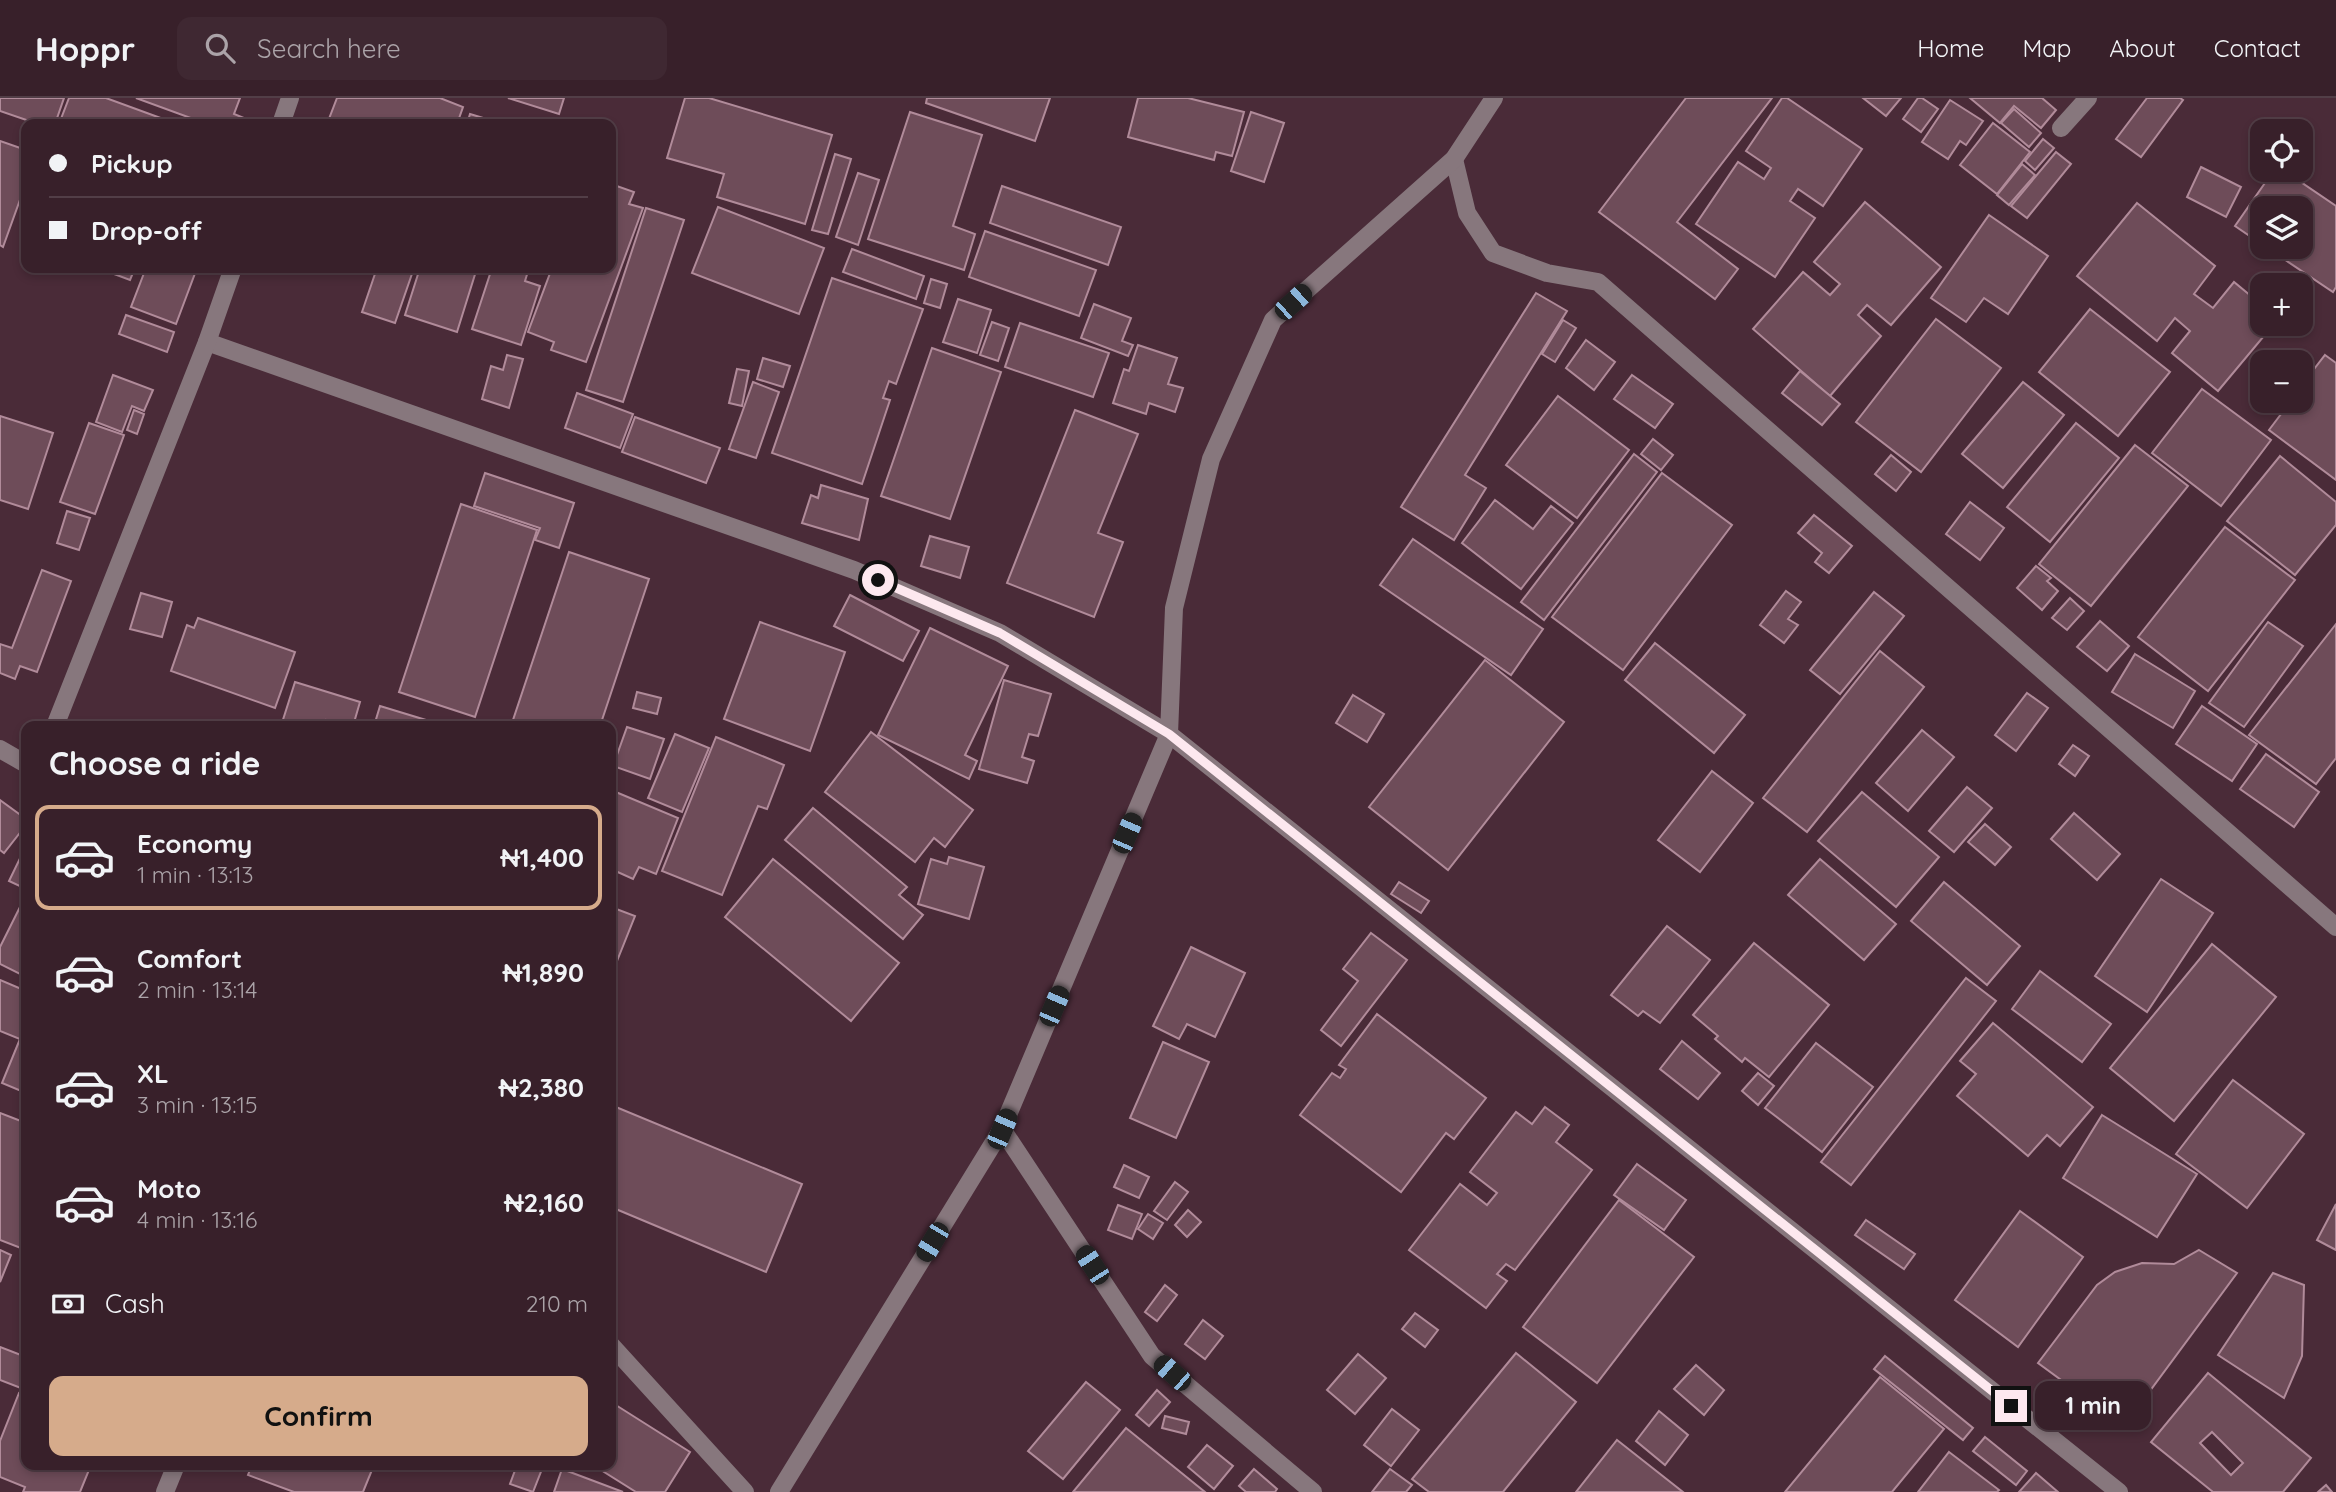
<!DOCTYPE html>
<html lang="en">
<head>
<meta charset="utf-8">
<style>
	body { margin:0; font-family:Quicksand,sans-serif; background:#3f2832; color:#f1f3f6; height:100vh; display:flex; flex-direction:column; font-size:26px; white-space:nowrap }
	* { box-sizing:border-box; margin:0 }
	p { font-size:23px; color:#aba3a8 }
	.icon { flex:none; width:38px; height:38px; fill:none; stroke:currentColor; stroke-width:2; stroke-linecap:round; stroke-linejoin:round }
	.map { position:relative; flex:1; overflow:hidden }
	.side { position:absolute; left:21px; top:623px; width:595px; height:749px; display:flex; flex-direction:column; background:#38202a; border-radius:14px; box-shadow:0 4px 10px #0003,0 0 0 2px #523e47 }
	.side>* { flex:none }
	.top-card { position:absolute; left:21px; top:21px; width:595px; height:154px; border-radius:14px; box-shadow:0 4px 10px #0003,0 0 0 2px #523e47; display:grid; align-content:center; height:154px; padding:0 28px; background:#38202a }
	.buttons { position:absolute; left:2250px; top:21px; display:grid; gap:14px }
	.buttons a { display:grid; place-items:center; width:63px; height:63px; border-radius:14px; background:#38202a; box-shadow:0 4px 10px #0003,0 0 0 2px #523e47; font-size:35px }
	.end { position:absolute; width:32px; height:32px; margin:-16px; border:9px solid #fde8ef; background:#111; box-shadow:0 0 0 4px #111 }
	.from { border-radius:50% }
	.bubble { position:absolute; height:49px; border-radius:14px; background:#38202a; box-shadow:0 4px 10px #0003,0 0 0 2px #523e47; font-size:23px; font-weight:700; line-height:49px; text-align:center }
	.car { position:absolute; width:21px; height:42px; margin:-21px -10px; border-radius:9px; box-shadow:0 0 5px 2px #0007; background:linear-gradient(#222 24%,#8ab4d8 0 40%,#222 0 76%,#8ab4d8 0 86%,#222 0) }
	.top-card b { display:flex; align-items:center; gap:24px; height:66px; font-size:26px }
	.top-card b+b { border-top:2px solid #523e47 }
	.top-card i { width:18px; height:18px; background:#f1f3f6 }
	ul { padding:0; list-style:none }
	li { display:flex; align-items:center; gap:21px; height:105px; margin:0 14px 10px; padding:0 14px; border:4px solid transparent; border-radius:14px }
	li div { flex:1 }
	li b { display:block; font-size:26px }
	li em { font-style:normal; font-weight:700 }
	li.on { border-color:#d6ab8b }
	li>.icon { width:63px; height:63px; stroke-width:1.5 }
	h2 { padding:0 28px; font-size:32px; line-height:84px }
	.pay { display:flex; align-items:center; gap:18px; height:77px; padding:0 28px; font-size:26px }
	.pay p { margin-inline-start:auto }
	.primary-button { display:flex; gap:14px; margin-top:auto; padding:14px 28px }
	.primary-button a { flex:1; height:80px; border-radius:14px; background:#d6ab8b; color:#111; font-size:28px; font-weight:700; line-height:80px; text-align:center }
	header { display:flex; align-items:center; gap:42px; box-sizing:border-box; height:98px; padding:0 35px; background:#38202a; border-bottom:2px solid #523e47 }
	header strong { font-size:33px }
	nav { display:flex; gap:38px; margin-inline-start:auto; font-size:24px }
	.search { width:490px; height:63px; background:#3f2832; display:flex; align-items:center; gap:18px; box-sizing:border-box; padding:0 24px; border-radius:14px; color:#aba3a8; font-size:26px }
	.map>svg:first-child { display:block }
</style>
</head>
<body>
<header>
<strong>Hoppr</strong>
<div class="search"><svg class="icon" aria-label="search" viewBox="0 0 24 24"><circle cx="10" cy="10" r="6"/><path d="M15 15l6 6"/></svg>Search here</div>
<nav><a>Home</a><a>Map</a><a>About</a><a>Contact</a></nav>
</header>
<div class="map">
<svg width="2336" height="1394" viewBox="0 0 2336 1394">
	<rect width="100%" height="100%" fill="#4a2b38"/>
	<!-- building -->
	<g fill="#6e4c59" stroke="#b18b9a" stroke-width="2" fill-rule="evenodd">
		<path d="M0,0H64L55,26H38L0,13Z"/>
		<path d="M69,0H106L177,26H59Z"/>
		<path d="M136,0H240L234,16L244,20L241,26H207Z"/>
		<path d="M337,0H440L463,9L457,26H327Z"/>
		<path d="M508,0H564L559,16Z"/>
		<path d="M685,0H709L832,37L805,126L717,99L724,76L667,60Z"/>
		<path d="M927,0H1050L1035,43L926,5Z"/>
		<path d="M1138,0H1188L1244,14L1232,58L1216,54L1214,62L1128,39Z"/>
		<path d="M1686,0H1772L1677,124L1738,171L1715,201L1599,114Z"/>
		<path d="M1782,0H1787L1862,51L1823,108L1798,91L1790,103L1815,120L1775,179L1696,126L1738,64L1764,81L1771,70L1746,53Z"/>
		<path d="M1863,0H1901L1886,18Z"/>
		<path d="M1918,0H1922L1938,11L1921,34L1903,21Z"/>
		<path d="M1970,0H2042L2056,12L2041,30L2014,8L2000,25Z"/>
		<path d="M2147,0H2180L2183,2L2141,59L2116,41Z"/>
		<path d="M1950,2L1983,23L1966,47L1960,43L1948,61L1922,44Z"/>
		<path d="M2014,11L2041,35L2029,49L2001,25Z"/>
		<path d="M910,14L982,37L953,128L975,136L964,172L868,141Z"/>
		<path d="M1251,14L1284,25L1264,84L1231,73Z"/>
		<path d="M470,16L503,26H467Z"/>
		<path d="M1993,25L2030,54L1997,96L1960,67Z"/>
		<path d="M2043,41L2054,50L2035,72L2025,63Z"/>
		<path d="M0,43L26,52V85L3,149L0,147Z"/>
		<path d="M2056,54L2071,66L2027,120L2011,108Z"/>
		<path d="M835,56L851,61L828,136L812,132Z"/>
		<path d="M2022,66L2035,77L2009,107L1997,97Z"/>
		<path d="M2201,69L2241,89L2226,119L2187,99Z"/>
		<path d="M2274,72H2283L2336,108V189L2333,194L2266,149H2301V110H2263V147L2235,128Z"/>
		<path d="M858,75L879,82L858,147L836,139Z"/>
		<path d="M611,86L634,94L629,106L643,110L586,264L551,252L554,244L528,234L552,170H611Z"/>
		<path d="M1002,88L1121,129L1108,167L990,125Z"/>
		<path d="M1865,104L1941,169L1891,227L1867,207L1858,217L1881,238L1830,298L1753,231L1803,174L1830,197L1840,186L1814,164Z"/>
		<path d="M2137,105L2215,168L2194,196L2213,210L2234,184L2263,208V226H2274L2218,293L2172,255L2190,233L2175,220L2157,243L2077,178Z"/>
		<path d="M718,109L824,150L799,216L692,175Z"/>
		<path d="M646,110L684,122L623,304L586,292Z"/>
		<path d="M1989,117L2048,158L2008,216L1984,200L1966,224L1931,200Z"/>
		<path d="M985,133L1096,172L1079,218L969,179Z"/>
		<path d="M852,151L924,178L916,201L843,174Z"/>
		<path d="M98,170H135L130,182Z"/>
		<path d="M146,170H197L176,226L131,209Z"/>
		<path d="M377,170H414L395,225L362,214Z"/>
		<path d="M420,170H477L457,234L405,217Z"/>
		<path d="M492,170H529L525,183L540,188L521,247L472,231Z"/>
		<path d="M832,180L923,211L896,286L889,283L883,300L890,302L862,386L772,355Z"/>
		<path d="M931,181L947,186L940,210L924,205Z"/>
		<path d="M1536,195L1567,213L1465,377L1486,390L1454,442L1401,409Z"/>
		<path d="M958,201L991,212L977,255L943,244Z"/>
		<path d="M1094,206L1131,220L1122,243L1133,247L1128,258L1081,240Z"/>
		<path d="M2090,211L2170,274L2118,338L2039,274Z"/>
		<path d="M126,217L174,234L167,254L119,236Z"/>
		<path d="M1936,221L2001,270L1921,374L1856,324Z"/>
		<path d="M1563,222L1576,230L1555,264L1542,256Z"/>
		<path d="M992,224L1009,230L998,263L980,257Z"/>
		<path d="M1020,225L1109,255L1093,299L1005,269Z"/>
		<path d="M1586,242L1615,264L1594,292L1566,270Z"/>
		<path d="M1138,247L1177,260L1168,286L1183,290L1175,314L1149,305L1146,316L1113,305L1124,271L1129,273Z"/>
		<path d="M932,250L1001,274L950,421L881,398Z"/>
		<path d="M507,257L523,261L509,310L482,301L491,268L503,272Z"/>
		<path d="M2325,257L2336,265V382L2269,332L2291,303H2301V288Z"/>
		<path d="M763,260L790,268L783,289L757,281Z"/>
		<path d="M737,271L749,273L742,308L729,305Z"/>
		<path d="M1800,273L1840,306L1822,327L1782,295Z"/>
		<path d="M113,277L153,292L144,313L132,308L122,334L96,324Z"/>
		<path d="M1632,277L1673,306L1655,330L1614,301Z"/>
		<path d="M753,284L779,294L756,360L729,351Z"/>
		<path d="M2023,284L2064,317L2003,390L1962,356Z"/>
		<path d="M2202,291L2271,342L2221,408L2152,355Z"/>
		<path d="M577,295L633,316L620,350L565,330Z"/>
		<path d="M1558,298L1629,352L1577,420L1506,367Z"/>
		<path d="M134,312L144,316L137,336L127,332Z"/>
		<path d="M1075,312L1138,336L1098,435L1123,444L1094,519L1007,485Z"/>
		<path d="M0,318L53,335L28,411L0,402Z"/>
		<path d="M635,319L720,350L706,385L622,354Z"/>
		<path d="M89,325L124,337L95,416L60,404Z"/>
		<path d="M2076,325L2119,360L2050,444L2007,409Z"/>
		<path d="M1653,341L1673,357L1661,372L1641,356Z"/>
		<path d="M2135,347L2188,388L2091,508L2039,466Z"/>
		<path d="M1634,356L1657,374L1544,522L1521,504Z"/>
		<path d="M1891,357L1911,374L1896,393L1875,376Z"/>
		<path d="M2280,358L2336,404V427L2295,477L2227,423Z"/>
		<path d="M485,375L574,405L559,450L535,442L540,430L474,408Z"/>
		<path d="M1662,375L1732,427L1623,572L1552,519Z"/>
		<path d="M821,387L868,401L859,442L802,425L811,397L818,400Z"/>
		<path d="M1495,402L1533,431L1551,408L1573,425L1521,491L1462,445Z"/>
		<path d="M1970,404L2004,430L1980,462L1946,436Z"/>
		<path d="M461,406L537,432L475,619L399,594Z"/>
		<path d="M67,413L90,420L79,452L57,445Z"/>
		<path d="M1814,417L1852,448L1829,475L1815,464L1822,455L1798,435Z"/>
		<path d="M2225,429L2295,482L2208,593L2138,539Z"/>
		<path d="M930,438L969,449L960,480L921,468Z"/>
		<path d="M1413,441L1543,531L1511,577L1380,487Z"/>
		<path d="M569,454L649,481L600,628H511Z"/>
		<path d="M2036,468L2051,480L2047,483L2058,493L2042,512L2017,490Z"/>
		<path d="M42,472L71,483L37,574L20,568L15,581L0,575V546L12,550Z"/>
		<path d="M1786,493L1801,504L1788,521L1798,527L1784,545L1760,527Z"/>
		<path d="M1874,494L1904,518L1840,596L1810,572Z"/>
		<path d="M141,495L172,504L162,539L130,531Z"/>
		<path d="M850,497L919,533L903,563L834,528Z"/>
		<path d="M2070,500L2084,513L2067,532L2052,520Z"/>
		<path d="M198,520L295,554L275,610L171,573L187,527L194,530Z"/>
		<path d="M2100,523L2129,548L2107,573L2077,549Z"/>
		<path d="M760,524L845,554L810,653L724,621Z"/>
		<path d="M2268,524L2303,548L2244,629L2209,605Z"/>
		<path d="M2336,526V660L2316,686L2249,637Z"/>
		<path d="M930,530L1008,568L965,657L977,663L969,681L878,637Z"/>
		<path d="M1655,545L1745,617L1714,655L1625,582Z"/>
		<path d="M1880,553L1924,589L1807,734L1763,700Z"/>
		<path d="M2135,556L2195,593L2173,630L2112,594Z"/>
		<path d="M1485,562L1564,624L1448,772L1369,709Z"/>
		<path d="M1004,582L1051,596L1038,638L1029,636L1022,659L1034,663L1027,685L979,671Z"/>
		<path d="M295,584L360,604L353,628L326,622L323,628H281Z"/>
		<path d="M637,594L661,600L657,616L633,610Z"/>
		<path d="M2027,595L2048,610L2016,653L1995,637Z"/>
		<path d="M1353,597L1384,616L1367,644L1336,625Z"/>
		<path d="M380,608L426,622L425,626L432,628H374Z"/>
		<path d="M2202,608L2257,646L2232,683L2176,646Z"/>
		<path d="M627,629L664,641L650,681L613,668Z"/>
		<path d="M1922,632L1954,659L1908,713L1876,685Z"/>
		<path d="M871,634L973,712L945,749L934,740L915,764L825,694Z"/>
		<path d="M675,636L709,650L682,714L648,700Z"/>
		<path d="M716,639L784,667L767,711L758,708L722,797L662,773Z"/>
		<path d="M2073,647L2089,658L2075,678L2059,666Z"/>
		<path d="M2266,656L2319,694L2294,729L2240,691Z"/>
		<path d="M1712,673L1753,705L1700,774L1658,742Z"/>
		<path d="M1967,689L1992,710L1954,754L1929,733Z"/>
		<path d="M611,692L678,720L656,776L639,769L633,781L611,771Z"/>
		<path d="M1862,694L1939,759L1896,809L1818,743Z"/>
		<path d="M0,702L26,721V727L4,755L0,752Z"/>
		<path d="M813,710L907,789L899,797L923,817L903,841L785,742Z"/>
		<path d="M2074,715L2120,756L2097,782L2051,741Z"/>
		<path d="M1985,726L2011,749L1995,767L1968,744Z"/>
		<path d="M26,748V791L9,783Z"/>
		<path d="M949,759L984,769L969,821L918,806L931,761L947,766Z"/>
		<path d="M773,761L899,865L851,923L725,819Z"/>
		<path d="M1820,761L1896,826L1864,862L1788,797Z"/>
		<path d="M2161,781L2213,815L2147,914L2095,878Z"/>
		<path d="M1399,784L1429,803L1421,815L1391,796Z"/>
		<path d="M1944,784L2020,848L1987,887L1911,823Z"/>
		<path d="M26,797V879L0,866V849Z"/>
		<path d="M611,809L635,818L611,878Z"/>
		<path d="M1667,828L1710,862L1660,925L1643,913L1638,918L1611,897Z"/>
		<path d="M1371,835L1407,862L1341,948L1321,932L1358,883L1343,871Z"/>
		<path d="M1754,845L1829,907L1769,979L1745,960L1742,964L1715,941L1718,938L1693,917Z"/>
		<path d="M2212,846L2276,899L2174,1023L2110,970Z"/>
		<path d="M1191,849L1245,875L1215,939L1187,926L1179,941L1153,928Z"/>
		<path d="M2040,873L2111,926L2082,964L2012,911Z"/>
		<path d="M1966,880L1996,903L1851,1087L1821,1064Z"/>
		<path d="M0,882L26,893V995L2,985L20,941L0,933Z"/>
		<path d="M1377,916L1486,1000L1454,1041L1446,1035L1401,1094L1300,1017L1332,975L1340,980L1346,971L1339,967Z"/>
		<path d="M1993,925L2093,1009L2060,1048L2047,1037L2028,1058L1957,998L1976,976L1960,963Z"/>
		<path d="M1682,943L1720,975L1698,1001L1660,971Z"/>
		<path d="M1163,944L1209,964L1176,1040L1130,1020Z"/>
		<path d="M1816,945L1873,989L1822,1054L1765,1010Z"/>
		<path d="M1758,975L1774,988L1758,1007L1742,993Z"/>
		<path d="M2233,982L2304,1036L2247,1110L2176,1056Z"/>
		<path d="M611,1007L802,1086L766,1174L611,1109Z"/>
		<path d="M1545,1009L1569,1027L1556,1044L1592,1072L1515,1172L1506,1166L1497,1176L1507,1183L1486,1210L1409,1152L1460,1086L1487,1107L1497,1095L1470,1074L1516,1014L1532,1026Z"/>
		<path d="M0,1015L26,1025V1152L0,1142Z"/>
		<path d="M2102,1017L2197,1076L2157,1139L2063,1080Z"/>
		<path d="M1637,1066L1686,1102L1664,1132L1614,1097Z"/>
		<path d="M1124,1067L1149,1079L1139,1100L1114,1089Z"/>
		<path d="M1175,1084L1188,1094L1167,1122L1154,1113Z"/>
		<path d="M1619,1102L1694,1159L1597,1285L1523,1229Z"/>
		<path d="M2336,1106V1152L2317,1142Z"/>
		<path d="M1118,1107L1142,1116L1132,1141L1108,1132Z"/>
		<path d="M1188,1112L1201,1124L1187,1139L1175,1127Z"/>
		<path d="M2020,1113L2083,1159L2018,1249L1955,1202Z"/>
		<path d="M1148,1116L1163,1125L1153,1141L1138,1131Z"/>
		<path d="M1866,1122L1915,1156L1904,1171L1855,1137Z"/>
		<path d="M0,1152L11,1157L0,1184Z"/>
		<path d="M2199,1152L2237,1175L2124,1328L2038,1265L2097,1187L2115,1174L2142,1165L2174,1166Z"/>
		<path d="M2273,1175L2304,1187L2302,1258L2284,1300L2218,1257Z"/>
		<path d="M1165,1187L1177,1197L1157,1223L1145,1214Z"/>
		<path d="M1415,1215L1438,1232L1425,1249L1402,1231Z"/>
		<path d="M1203,1222L1223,1238L1205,1261L1185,1246Z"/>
		<path d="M0,1249L26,1259V1292L0,1282Z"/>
		<path d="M1516,1255L1576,1304L1503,1394H1429L1412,1381Z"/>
		<path d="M1358,1256L1386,1280L1355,1316L1327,1292Z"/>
		<path d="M1885,1258L1973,1330L1963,1342L1874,1271Z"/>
		<path d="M1696,1267L1724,1292L1704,1317L1674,1291Z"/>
		<path d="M2208,1275L2311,1360L2283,1394H2213L2151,1344ZM2212,1334L2243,1365L2231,1377L2200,1345Z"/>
		<path d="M1880,1279L1944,1331L1892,1394H1785Z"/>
		<path d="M1086,1284L1120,1312L1063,1381L1028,1353Z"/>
		<path d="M1157,1292L1170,1304L1149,1328L1136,1317Z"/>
		<path d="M19,1295L26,1298V1367H91L80,1394H23L25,1389L0,1379V1343Z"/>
		<path d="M611,1304L690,1354L665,1394H636L593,1367H611Z"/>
		<path d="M1392,1311L1419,1332L1391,1368L1364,1347Z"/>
		<path d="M1659,1313L1688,1337L1665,1367L1636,1343Z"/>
		<path d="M1165,1318L1189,1324L1186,1336L1162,1330Z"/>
		<path d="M1126,1330L1205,1394H1073Z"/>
		<path d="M1985,1339L2027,1373L2016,1387L1973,1353Z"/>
		<path d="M1617,1342L1683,1394H1576Z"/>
		<path d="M1207,1347L1233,1368L1214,1391L1188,1369Z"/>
		<path d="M1949,1354L1999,1392L1997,1394H1918Z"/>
		<path d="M252,1367H374L363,1394H294L248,1377Z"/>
		<path d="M517,1367H530L542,1371L533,1394L510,1386Z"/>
		<path d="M562,1371L623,1394H554Z"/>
		<path d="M1254,1371L1277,1391L1275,1394H1246L1239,1388Z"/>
		<path d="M1390,1371L1412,1387L1406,1394H1372Z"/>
		<path d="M2036,1375L2058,1394H2019Z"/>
		<path d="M2326,1387L2332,1394H2318Z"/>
	</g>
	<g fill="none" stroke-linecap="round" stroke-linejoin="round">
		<!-- minor -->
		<g stroke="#87777d" stroke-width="18">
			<path d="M281,26L290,0"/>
			<path d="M2061,30L2088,0"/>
			<path d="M1454,61L1467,115L1493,155L1547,175L1598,184L2336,829"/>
			<path d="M207,244L854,472L1000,535L1169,636L2119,1394"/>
			<path d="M55,628L207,244L233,170"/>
			<path d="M0,651L26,666"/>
			<path d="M1002,1031L1152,1258L1313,1394"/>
			<path d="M611,1247L745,1394"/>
			<path d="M165,1394L176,1367"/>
			<path d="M779,1394L1002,1031L1169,636L1174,510L1211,361L1273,222L1454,61L1494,0"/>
		</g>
	</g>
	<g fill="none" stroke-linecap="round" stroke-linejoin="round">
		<!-- route -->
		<path stroke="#fde8ef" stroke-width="9" d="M878,482L1000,535L1169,636L2011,1308"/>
	</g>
</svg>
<div class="buttons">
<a><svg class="icon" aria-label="locate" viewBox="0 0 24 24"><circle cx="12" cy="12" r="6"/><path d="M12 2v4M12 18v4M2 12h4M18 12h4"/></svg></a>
<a><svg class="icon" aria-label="layers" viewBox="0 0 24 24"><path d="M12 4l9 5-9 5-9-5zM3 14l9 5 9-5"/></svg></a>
<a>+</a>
<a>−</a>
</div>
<i class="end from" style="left:878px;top:482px"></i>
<i class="end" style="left:2011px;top:1308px"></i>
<div class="bubble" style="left:2035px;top:1283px;width:116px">1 min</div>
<i class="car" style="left:1293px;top:204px;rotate:48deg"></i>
<i class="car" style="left:1127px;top:735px;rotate:23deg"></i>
<i class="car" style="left:1054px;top:908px;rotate:23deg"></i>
<i class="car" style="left:1002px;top:1031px;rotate:23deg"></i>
<i class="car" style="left:932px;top:1144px;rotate:211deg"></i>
<i class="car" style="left:1092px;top:1167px;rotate:327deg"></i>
<i class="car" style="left:1172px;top:1275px;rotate:311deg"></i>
<div class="top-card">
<b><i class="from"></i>Pickup</b>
<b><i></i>Drop-off</b>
</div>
<section class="side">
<h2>Choose a ride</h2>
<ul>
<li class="on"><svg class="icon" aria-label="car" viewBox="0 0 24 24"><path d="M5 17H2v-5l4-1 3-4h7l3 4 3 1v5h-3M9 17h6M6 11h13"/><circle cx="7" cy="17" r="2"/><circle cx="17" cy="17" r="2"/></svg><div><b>Economy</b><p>1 min · 13:13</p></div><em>₦1,400</em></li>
<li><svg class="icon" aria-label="car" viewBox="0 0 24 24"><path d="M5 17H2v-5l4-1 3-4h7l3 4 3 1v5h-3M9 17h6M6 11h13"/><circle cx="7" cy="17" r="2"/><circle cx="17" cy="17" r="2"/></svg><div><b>Comfort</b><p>2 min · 13:14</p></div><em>₦1,890</em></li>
<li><svg class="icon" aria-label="car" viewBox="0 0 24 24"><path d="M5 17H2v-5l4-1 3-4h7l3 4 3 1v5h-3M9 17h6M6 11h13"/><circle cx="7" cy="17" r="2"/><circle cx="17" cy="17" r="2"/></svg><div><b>XL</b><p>3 min · 13:15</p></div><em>₦2,380</em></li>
<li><svg class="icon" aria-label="car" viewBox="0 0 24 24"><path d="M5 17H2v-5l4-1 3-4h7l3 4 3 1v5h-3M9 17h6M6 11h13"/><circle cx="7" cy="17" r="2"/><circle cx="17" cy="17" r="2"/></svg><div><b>Moto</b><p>4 min · 13:16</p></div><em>₦2,160</em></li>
</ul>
<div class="pay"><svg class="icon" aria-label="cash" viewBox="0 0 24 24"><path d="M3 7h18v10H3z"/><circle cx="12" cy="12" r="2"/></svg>Cash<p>210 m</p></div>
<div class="primary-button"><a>Confirm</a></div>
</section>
</div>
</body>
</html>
